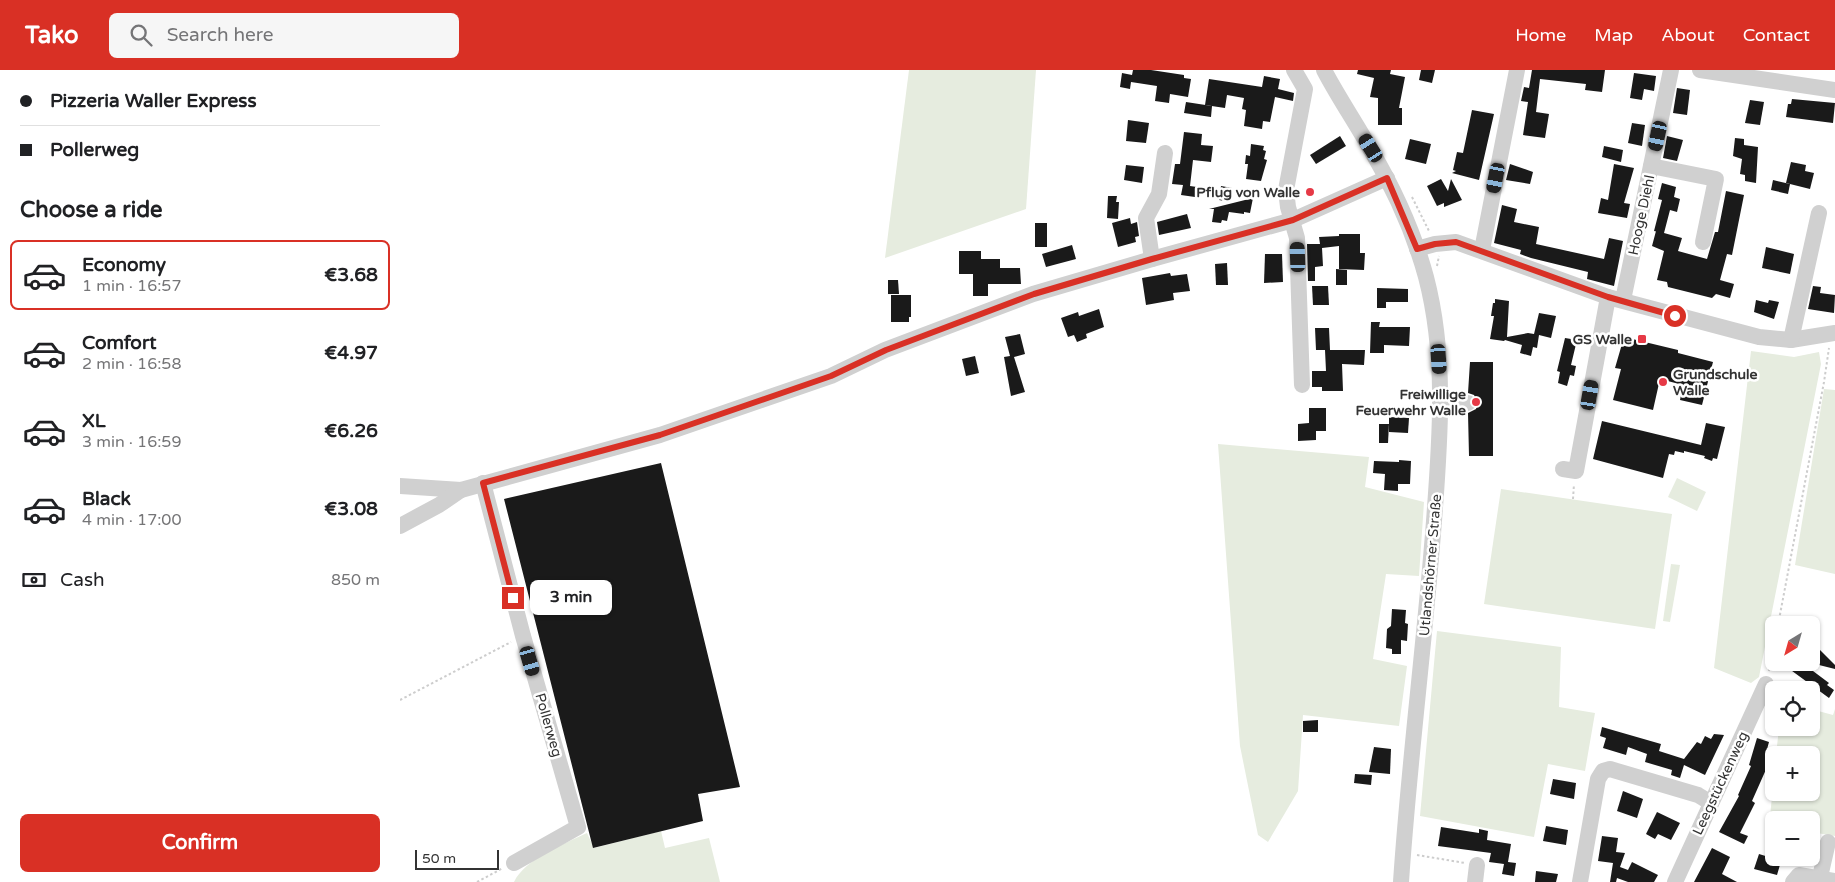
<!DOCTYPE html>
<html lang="en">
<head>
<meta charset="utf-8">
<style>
	body { margin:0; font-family:"Varela Round",sans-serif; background:#f6f6f6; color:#202124; height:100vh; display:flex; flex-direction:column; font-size:19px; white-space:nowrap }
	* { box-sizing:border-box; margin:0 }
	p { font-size:16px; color:#757577 }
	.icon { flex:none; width:28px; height:28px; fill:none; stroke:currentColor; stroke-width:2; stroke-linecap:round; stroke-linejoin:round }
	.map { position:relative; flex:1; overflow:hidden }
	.details { display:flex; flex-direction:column; background:#fff; width:400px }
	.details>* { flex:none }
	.banner { display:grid; align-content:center; height:110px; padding:0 20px; background:#fff }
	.needle { width:32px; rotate:217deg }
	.controls { position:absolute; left:1365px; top:546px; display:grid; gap:10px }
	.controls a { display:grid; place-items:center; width:55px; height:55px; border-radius:8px; background:#fff; box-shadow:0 1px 4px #0004; font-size:25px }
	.scale { position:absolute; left:15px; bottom:12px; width:84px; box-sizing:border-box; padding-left:5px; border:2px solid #333; border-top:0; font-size:14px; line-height:18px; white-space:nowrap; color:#333; -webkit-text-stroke:4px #fff; paint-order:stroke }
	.end { position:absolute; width:22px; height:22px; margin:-11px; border:6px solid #d93025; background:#fff; box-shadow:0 0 0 2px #fff }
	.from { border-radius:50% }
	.bubble { position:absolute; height:35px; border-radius:8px; background:#fff; box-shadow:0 1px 4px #0004; font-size:16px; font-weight:800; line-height:35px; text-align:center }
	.car { position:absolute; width:15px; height:30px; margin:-15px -8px; border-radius:6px; box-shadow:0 0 4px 1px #0007; background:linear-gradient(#222 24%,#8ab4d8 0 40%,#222 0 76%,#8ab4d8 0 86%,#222 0) }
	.banner b { display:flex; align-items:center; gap:18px; height:48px; font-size:19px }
	.banner b+b { border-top:1px solid #e0e0e0 }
	.banner i { width:12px; height:12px; background:#202124 }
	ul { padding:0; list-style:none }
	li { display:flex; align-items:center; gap:15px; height:70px; margin:0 10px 8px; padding:0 10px; border:2px solid transparent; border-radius:8px }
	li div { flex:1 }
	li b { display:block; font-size:19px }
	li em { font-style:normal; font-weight:800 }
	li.active { border-color:#d93025 }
	li>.icon { width:45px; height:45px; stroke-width:1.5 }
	h2 { padding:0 20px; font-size:22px; line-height:60px }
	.pay { display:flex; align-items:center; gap:12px; height:55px; padding:0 20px; font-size:19px }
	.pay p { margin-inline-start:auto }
	.button { display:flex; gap:10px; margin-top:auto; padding:10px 20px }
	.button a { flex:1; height:58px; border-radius:8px; background:#d93025; color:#fff; font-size:20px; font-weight:800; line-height:58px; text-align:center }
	header { display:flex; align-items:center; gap:30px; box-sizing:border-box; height:70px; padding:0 25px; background:#d93025; color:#fff }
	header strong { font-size:24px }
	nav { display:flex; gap:28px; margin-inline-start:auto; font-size:18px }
	.search { width:350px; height:45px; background:#f6f6f6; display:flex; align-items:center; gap:12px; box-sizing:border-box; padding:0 18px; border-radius:8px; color:#757577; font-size:19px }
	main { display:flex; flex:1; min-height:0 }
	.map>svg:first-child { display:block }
</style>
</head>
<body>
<header>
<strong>Tako</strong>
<div class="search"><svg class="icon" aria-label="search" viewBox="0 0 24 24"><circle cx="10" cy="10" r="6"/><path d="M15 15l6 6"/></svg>Search here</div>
<nav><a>Home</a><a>Map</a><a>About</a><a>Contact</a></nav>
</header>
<main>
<section class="details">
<div class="banner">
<b><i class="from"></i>Pizzeria Waller Express</b>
<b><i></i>Pollerweg</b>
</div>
<h2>Choose a ride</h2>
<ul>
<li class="active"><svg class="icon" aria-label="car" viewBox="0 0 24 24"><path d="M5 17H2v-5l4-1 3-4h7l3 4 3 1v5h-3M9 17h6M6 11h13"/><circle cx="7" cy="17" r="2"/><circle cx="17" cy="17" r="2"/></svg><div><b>Economy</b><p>1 min · 16:57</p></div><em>€3.68</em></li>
<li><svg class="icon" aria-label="car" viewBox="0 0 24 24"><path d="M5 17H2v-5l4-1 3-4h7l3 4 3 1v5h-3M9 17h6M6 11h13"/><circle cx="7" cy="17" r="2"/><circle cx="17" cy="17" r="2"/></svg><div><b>Comfort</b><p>2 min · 16:58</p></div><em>€4.97</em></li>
<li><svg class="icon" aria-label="car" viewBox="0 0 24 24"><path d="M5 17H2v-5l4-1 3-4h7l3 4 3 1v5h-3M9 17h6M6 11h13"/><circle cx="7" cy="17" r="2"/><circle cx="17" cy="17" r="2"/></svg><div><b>XL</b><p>3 min · 16:59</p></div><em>€6.26</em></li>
<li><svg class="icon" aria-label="car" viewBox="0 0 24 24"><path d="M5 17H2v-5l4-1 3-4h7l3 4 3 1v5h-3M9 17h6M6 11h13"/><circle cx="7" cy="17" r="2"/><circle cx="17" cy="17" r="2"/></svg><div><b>Black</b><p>4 min · 17:00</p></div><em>€3.08</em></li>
</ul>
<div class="pay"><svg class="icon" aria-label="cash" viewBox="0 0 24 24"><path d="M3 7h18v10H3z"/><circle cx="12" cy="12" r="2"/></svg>Cash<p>850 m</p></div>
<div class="button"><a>Confirm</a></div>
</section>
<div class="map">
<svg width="1435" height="812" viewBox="0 0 1435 812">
	<rect width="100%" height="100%" fill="#fff"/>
	<!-- green -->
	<g fill="#e6ecdf">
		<path d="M509,0H636L626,139L485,188Z"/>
		<path d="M1351,281L1394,287L1419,282L1421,294L1359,607L1351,613L1314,598Z"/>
		<path d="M1424,319L1435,320V504L1395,495Z"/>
		<path d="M818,374L969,387L965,417L1024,432L1019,506L986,504L973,589L1007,596L999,656L903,645L898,721L868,772L858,765L840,676Z"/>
		<path d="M1277,408L1306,422L1297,441L1268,427Z"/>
		<path d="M1101,419L1272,444L1255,559L1084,534Z"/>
		<path d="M1271,494L1280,495L1270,552L1263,551Z"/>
		<path d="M1037,561L1161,577L1159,637L1195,643L1185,701L1148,694L1134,767L1020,746Z"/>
		<path d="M1411,639L1433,645L1435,639V766L1411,762V750H1374V757L1369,756L1374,707V722H1411V685H1376L1379,658H1411Z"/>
		<path d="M261,761L265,778L309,768L320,812H114C126,788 164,774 187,763L194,778Z"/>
	</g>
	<!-- building -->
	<g fill="#1a1a1a">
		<path d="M733,0H751L784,5V8L791,9L788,27L770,24L769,33L755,31L757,16L731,12L730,19L720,17L722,3L732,5Z"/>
		<path d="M958,0H991L990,4L1005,7L999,38H1002V55H978V28L970,27L974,8L957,4Z"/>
		<path d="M1021,0H1035L1032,13L1019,10Z"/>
		<path d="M1132,0H1205L1202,22L1185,20L1186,14L1140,9L1136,42L1149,44L1145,68L1123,65L1128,32L1121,31L1124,17L1129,18Z"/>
		<path d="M1234,3L1256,6L1254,21L1244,19L1242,30L1230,28Z"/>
		<path d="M864,6L880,9L878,19L894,23L893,31L875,27L870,52L863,51L862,59L844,56L846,40L842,39L844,28L827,25L825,38L805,35L809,9L862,17Z"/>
		<path d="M1277,18L1290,20L1287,45L1273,43Z"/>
		<path d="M1392,29L1435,33L1433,53L1386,47L1388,34H1391Z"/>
		<path d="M1350,30L1364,32L1360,55L1345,53Z"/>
		<path d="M786,32L812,36L811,47L784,43Z"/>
		<path d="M1072,40L1094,44L1079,110L1052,103L1056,101L1053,100L1057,82L1063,83Z"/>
		<path d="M728,50L749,53L746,73L726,71Z"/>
		<path d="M1232,53L1245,55L1242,76L1228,73Z"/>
		<path d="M784,62L802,64L801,75L813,76L811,92L793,90L790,116L797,117L795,127L781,125L783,115L772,114L775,94H780Z"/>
		<path d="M940,66L946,76L916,94L910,85Z"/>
		<path d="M1267,66L1283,70L1277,91L1263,88Z"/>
		<path d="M1335,68L1344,69V75L1358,77L1356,113L1345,111V105L1340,104L1342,89L1333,86Z"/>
		<path d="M1010,69L1031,74L1026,94L1005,89Z"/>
		<path d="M851,74L864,76L863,80L866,81L864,89L867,90L861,111L846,109L848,94H845L846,85L850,86Z"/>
		<path d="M1204,76L1223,80L1221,92L1202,87Z"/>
		<path d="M1391,92L1406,95L1405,101L1414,103L1410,119L1386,113Z"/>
		<path d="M1110,94L1133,102L1130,114L1106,110Z"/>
		<path d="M1214,94L1234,98L1224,133L1230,134L1227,148L1198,143L1201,128L1208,130Z"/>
		<path d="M726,95L744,97L742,113L724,110Z"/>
		<path d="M1041,109L1048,121L1051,109L1062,130L1044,137V133L1037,136L1027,116Z"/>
		<path d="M1373,110L1390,114L1388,124L1371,120Z"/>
		<path d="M1262,113L1276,117L1274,127L1280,129L1277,142L1270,140L1264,163L1282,168L1278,181L1307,189L1315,162H1318L1326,121L1344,125L1332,185L1327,184L1320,210L1334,214L1330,228L1316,224L1312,228L1268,217L1267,212L1257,210L1264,181L1252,176L1256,161L1264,163L1254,161L1262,130L1258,129Z"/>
		<path d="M821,116L832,118L830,132L819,130Z"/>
		<path d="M708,126H717L716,132H719L718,149L707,148Z"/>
		<path d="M853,128L850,143L844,142V144L829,142L827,151L822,150L821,153L812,152L814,139H809Z"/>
		<path d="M1102,135L1117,139L1114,152L1139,157L1136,174L1204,189L1209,168L1223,171L1214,216L1187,209L1188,202L1131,188L1120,184L1121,180L1094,173Z"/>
		<path d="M787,144L791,158L759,165L757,152Z"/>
		<path d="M730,148L731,154L737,152L739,166L735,167L736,172L718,177L712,153Z"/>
		<rect x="635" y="153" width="12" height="24"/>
		<path d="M939,164H960V183H965L964,200L939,199V176L922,178L923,196L915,197V211H908L907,174H920L919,167L939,166Z"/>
		<path d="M672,175L676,189L646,197L642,184Z"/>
		<path d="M1366,177L1394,184L1390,204L1362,198Z"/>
		<path d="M559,181H581V189H600V198H620L621,214H588V226H573V204H559Z"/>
		<path d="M865,184H882L883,212L864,213Z"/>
		<path d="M827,193L828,215H816L815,194Z"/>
		<path d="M936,199L947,200V215H936Z"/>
		<path d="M770,203L771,206L787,204L790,221L773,223L774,230L746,235L742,208Z"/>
		<path d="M488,210H498L499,224H488Z"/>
		<path d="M912,216H928L929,235H913Z"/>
		<path d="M1413,216L1421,217L1420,223L1435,225L1434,243L1408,239Z"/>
		<path d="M977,218L1008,219V232H986V238H977Z"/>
		<path d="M491,225H511V247H509V252H491Z"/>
		<path d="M1095,229L1109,231L1107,267L1128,263L1134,264L1139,243L1156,246L1151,268L1139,265L1137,278L1133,277L1131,286L1120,283L1122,275L1105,270L1104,271L1090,269L1094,246H1091L1093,233H1095Z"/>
		<path d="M1356,230L1368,233L1369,230L1379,232L1374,249L1354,242Z"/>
		<path d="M699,239L704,257L686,264L687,268L677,272L674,265L668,267L661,248L678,242L679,246Z"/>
		<path d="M971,252H980L979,257H1010L1009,276L984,275V283H970Z"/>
		<path d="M915,258H929L930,280H965L964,295L942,294L943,321H922V317H912V301H926L925,280H916Z"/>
		<path d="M620,264L625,284L614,287L625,322L611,326L604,287L610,286L605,267Z"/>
		<path d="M1224,267L1278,280V283L1313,292L1302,335L1280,330L1283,315L1260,309L1253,340L1213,330L1221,299L1215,298Z"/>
		<path d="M1165,268L1177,270L1171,295L1176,296L1174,306L1170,305L1167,316L1158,313L1160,302L1157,301Z"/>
		<path d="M575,286L579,303L566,306L562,289Z"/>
		<path d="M1070,292H1093V386H1069L1068,343L1076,339L1078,333L1074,325L1068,323Z"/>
		<path d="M909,338H926V361H916V370L898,371V354L909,353Z"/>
		<path d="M989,347L1009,348L1008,363L989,362Z"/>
		<path d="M1202,351L1301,375L1306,353L1325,357L1317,389L1313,388L1312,391L1304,388L1305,386L1284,381V383L1275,381L1274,385L1269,384L1263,408L1193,389Z"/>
		<path d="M979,354H989L988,373H979Z"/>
		<path d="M999,390L1011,391L1010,414H998V421L984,420L985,404L973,403L974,391L999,392Z"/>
		<path d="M261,393L340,717L298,724L303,751L193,778L104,429Z"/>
		<path d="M992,539L1006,540L1005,553L1008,554L1007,571L1001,570V584H992V579L986,578L987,559L991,556Z"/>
		<path d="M1411,574L1419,579L1435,595V599L1411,593Z"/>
		<path d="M1392,592H1401L1429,613L1427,615L1434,620L1429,628L1388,598Z"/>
		<path d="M918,650V662H903V651Z"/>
		<path d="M1202,657L1261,674L1259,681L1284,689L1297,672L1301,674L1305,666L1311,669L1314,664L1324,665L1305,705L1284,695L1280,708L1271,705L1272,700L1245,692L1247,684L1228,677L1226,685L1203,678L1206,668L1200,666Z"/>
		<path d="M1357,668L1369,672L1366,683L1371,684L1368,695L1352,731L1355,733L1340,763L1348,766L1344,774L1319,762L1339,726L1338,725L1351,696L1349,695Z"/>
		<path d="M974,677L991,679L990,704L969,702Z"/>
		<path d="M955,704L972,705L971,715L954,713Z"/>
		<path d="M1153,709L1176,713L1174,729L1150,724Z"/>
		<path d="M1223,721L1243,729L1237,748L1217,741Z"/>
		<path d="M1257,742L1280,753L1271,770L1258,764L1255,769L1246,764Z"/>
		<path d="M1146,756L1168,760L1166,775L1143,771Z"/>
		<path d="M1041,757L1079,763V759L1088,761L1087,770L1111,774L1108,792L1116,793L1114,806L1102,804L1104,794L1089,792L1091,783L1038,776Z"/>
		<path d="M1202,766L1218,768L1216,782L1225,783L1220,797L1228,800L1232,792L1258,805L1254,812H1228L1217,808L1216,812H1210L1213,793L1198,791Z"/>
		<path d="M1312,778L1330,787L1322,804L1337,812H1294Z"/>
		<path d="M1359,784L1372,788H1382L1377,805L1354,799Z"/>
		<path d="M1136,801L1158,804L1156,812H1135Z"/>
	</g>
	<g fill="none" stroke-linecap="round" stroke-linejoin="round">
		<!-- path -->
		<g stroke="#cdcdcd" stroke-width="2" stroke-dasharray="2.5 2.5" stroke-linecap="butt">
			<path d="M1012,127L1029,161"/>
			<path d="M1037,196L1039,186"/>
			<path d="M1173,429L1174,414"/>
			<path d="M1378,555L1424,312L1429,278"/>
			<path d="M1369,601L1374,576"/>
			<path d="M0,630L111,572"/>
			<path d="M1017,785L1065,793"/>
			<path d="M77,812L103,798"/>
		</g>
		<!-- minor -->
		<g stroke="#d0d0d0" stroke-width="16">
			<path d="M894,0L905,19L886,120L888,137L897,168L902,315"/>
			<path d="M924,0C938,27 956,53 971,80C994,119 1014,163 1026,207C1047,287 1040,370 1034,451C1025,571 1009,691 1001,812"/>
			<path d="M1300,0L1435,20"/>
			<path d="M1251,96L1316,109L1303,172"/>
			<path d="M1017,179L1035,174L1056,172L1208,227L1359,267L1391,270L1435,263"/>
			<path d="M1082,180L1117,0"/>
			<path d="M752,189L746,148L759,124L765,83"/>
			<path d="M1223,230L1271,0"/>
			<path d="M1391,270L1419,143"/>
			<path d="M1040,332L1068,333"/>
			<path d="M1163,399L1176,401L1208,227"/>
			<path d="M83,413L123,566L178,757L114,793"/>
			<path d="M0,416L61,420L260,365L431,306L485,280L633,224L752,189L893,150L987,108"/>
			<path d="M0,456L39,435L61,420"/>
			<path d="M1420,807L1428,772"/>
			<path d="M1075,812L1077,795"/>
			<path d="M1180,812L1198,709L1203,701L1210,699L1298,725L1311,733"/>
			<path d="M1275,812L1366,614"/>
			<path d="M1393,812L1399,805L1435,811"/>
		</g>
	</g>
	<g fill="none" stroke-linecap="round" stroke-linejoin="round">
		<!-- route -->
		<path stroke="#d93025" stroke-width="6" d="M113,528L83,413L260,365L431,306L486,280L634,224L752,189L893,150L987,108L1017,179L1035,174L1056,172L1208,227L1275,246"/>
	</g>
	<!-- markers -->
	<g fill="#e63946" stroke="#fff" stroke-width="2">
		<circle cx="910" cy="122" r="5"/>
		<rect x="1237" y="264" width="10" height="10" rx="2.5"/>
		<circle cx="1263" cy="312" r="5"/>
		<circle cx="1076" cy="332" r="5"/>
	</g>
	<g text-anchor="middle" stroke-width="5" stroke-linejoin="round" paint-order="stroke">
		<!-- poi labels -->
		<g font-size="14" font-weight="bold" fill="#333" stroke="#fff" text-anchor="end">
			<text x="900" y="127">Pflug von Walle</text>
			<text x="1232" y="274">GS Walle</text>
			<text x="1273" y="309" text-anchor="start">Grundschule<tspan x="1273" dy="16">Walle</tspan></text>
			<text x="1066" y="329">Freiwillige<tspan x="1066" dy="16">Feuerwehr Walle</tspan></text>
		</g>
		<!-- street labels -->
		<g font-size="14" fill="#333" stroke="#fff">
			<text transform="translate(1241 145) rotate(-78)" y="5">Hooge Diehl</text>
			<text transform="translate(1030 495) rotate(-85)" y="5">Utlandshörner Straße</text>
			<text transform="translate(149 655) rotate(74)" y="5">Pollerweg</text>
			<text transform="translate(1320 713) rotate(-65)" y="5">Leegstückenweg</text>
		</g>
	</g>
</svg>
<div class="controls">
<a><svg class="needle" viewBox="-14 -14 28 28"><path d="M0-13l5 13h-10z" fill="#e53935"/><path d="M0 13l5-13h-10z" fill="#757577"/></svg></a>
<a><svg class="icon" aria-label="locate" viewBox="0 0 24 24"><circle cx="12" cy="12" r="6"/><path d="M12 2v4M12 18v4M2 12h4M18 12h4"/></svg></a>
<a>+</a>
<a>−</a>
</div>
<div class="scale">50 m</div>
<i class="end from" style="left:1275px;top:246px"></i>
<i class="end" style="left:113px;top:528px"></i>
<div class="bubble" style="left:130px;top:510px;width:82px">3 min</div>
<i class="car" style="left:1258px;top:66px;rotate:192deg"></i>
<i class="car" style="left:971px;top:78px;rotate:328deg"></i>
<i class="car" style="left:1096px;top:108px;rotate:191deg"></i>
<i class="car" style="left:898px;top:187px;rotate:358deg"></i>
<i class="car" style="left:1039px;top:289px;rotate:176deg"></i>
<i class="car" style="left:1190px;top:325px;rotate:10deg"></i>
<i class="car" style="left:130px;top:591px;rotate:164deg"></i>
</div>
</main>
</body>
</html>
